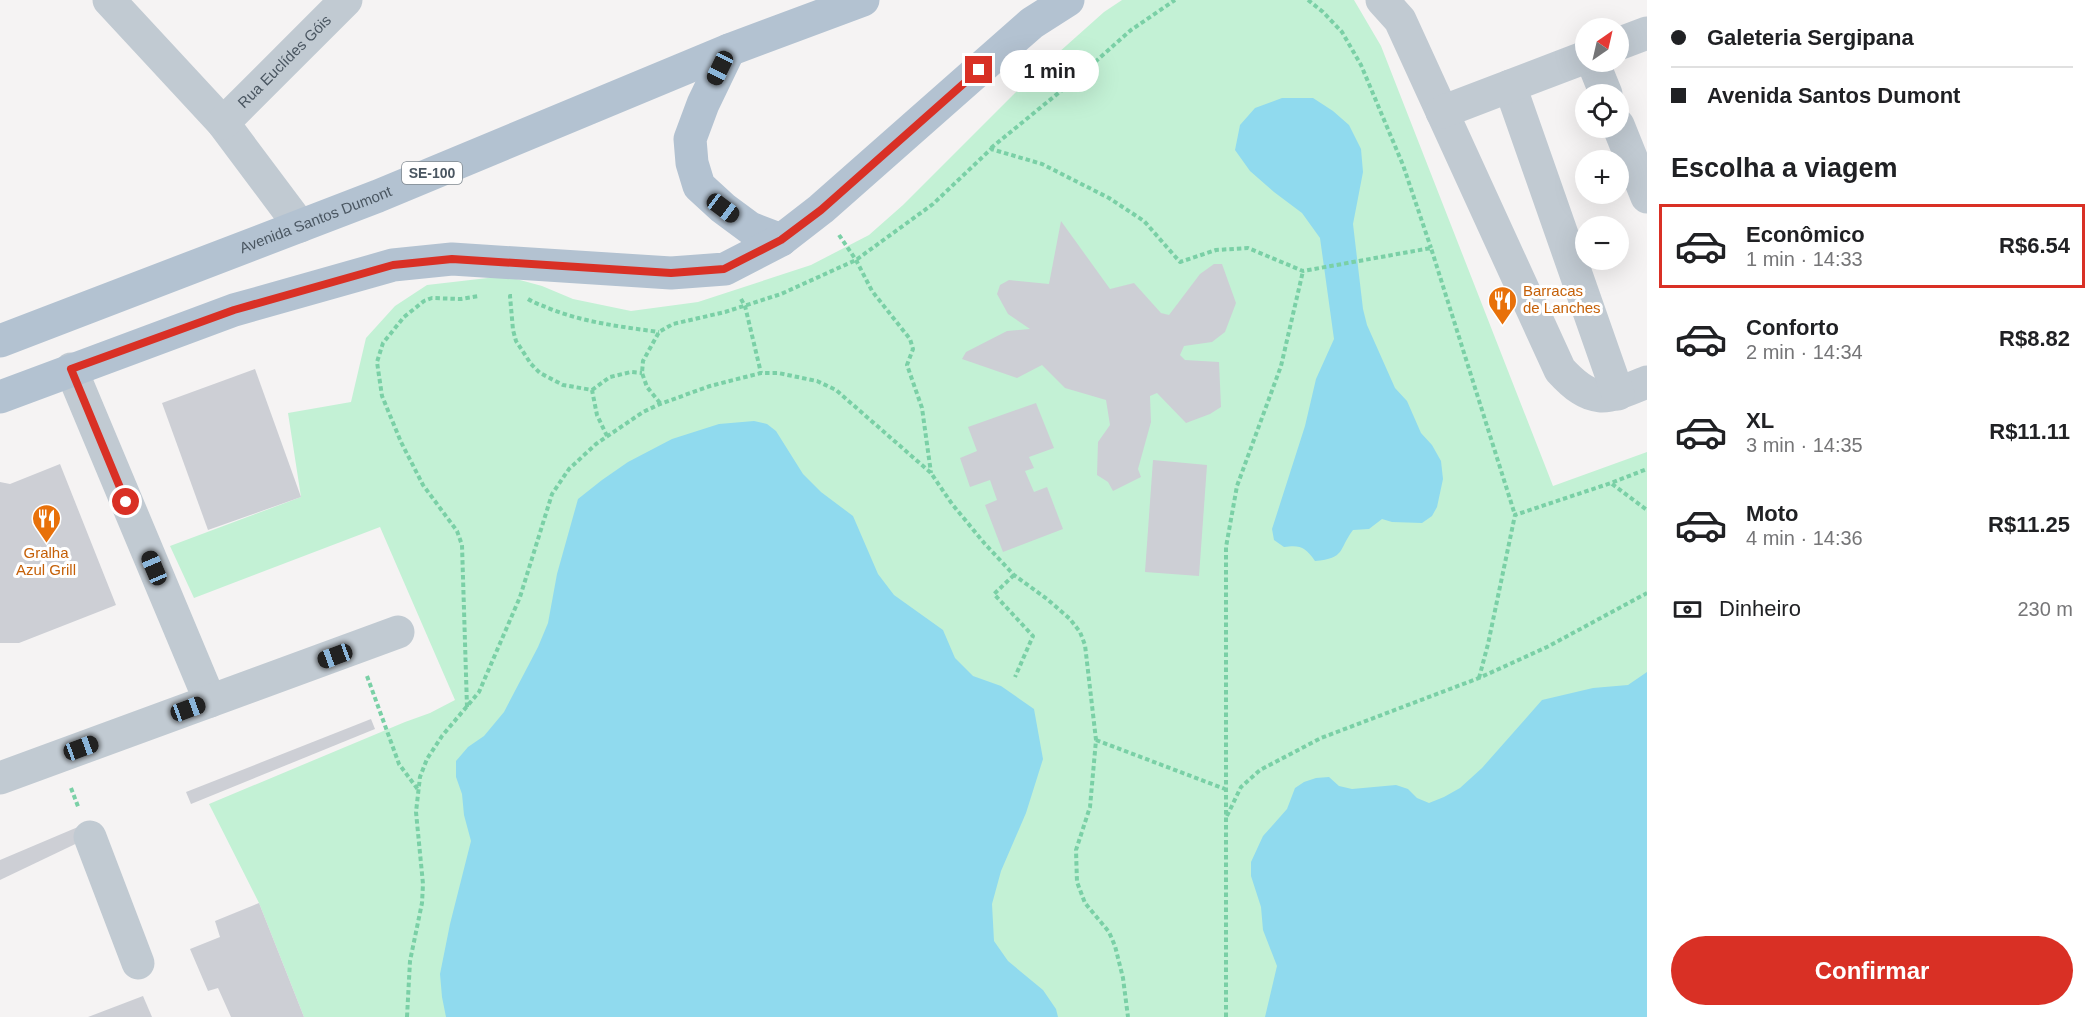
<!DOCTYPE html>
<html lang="pt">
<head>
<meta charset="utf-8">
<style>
	body { margin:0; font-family:Arial,sans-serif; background:#f2f2f2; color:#202124; height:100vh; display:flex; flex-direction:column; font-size:22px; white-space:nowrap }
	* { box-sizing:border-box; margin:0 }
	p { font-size:20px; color:#757577 }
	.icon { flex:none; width:33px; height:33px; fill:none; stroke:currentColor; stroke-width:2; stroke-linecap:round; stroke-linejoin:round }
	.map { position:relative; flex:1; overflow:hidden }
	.details { display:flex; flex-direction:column; background:#fff; width:450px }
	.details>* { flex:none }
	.guide { display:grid; align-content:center; height:132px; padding:0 24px; background:#fff }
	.needle { width:39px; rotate:34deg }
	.controls { position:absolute; left:1575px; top:18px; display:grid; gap:12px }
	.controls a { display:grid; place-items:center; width:54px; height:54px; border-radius:50%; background:#fff; box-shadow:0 6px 24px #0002; font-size:30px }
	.end { position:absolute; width:27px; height:27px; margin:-14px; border:8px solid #d93025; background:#fff; box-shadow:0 0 0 3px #fff }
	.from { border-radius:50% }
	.bubble { position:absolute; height:42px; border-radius:21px; background:#fff; box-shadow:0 6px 24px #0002; font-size:20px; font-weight:700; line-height:42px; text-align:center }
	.car { position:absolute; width:18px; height:36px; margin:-18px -9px; border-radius:8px; box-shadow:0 0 4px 2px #0007; background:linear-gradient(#222 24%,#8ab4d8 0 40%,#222 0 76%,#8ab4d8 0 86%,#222 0) }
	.guide b { display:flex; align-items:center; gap:21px; height:57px; font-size:22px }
	.guide b+b { border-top:2px solid #e0e0e0 }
	.guide i { width:15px; height:15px; background:#202124 }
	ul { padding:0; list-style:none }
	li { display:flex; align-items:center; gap:18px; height:84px; margin:0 12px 9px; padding:0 12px; border:3px solid transparent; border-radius:0px }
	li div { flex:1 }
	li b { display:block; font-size:22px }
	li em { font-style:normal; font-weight:700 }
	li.on { border-color:#d93025 }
	li>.icon { width:54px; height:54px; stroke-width:1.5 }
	h2 { padding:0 24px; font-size:27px; line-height:72px }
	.pay { display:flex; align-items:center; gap:15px; height:66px; padding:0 24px; font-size:22px }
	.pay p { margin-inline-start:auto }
	.button { display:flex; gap:12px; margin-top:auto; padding:12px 24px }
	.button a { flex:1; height:69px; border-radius:36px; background:#d93025; color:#fff; font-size:24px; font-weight:700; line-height:69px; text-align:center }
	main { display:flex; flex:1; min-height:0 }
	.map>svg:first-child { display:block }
</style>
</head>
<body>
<main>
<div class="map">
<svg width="1647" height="1017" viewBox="0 0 1647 1017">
	<rect width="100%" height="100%" fill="#f5f3f3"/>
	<!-- green -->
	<path fill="#c3f1d5" d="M1122,0H1354L1381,46L1553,486L1647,452V1017H304L259,903L209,804L405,722L430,713L455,700L380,527L194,598L170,546L301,497L288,413L351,402L366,338L395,306L427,285L505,276L542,286L573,299L631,311L698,302L811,265L869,235L903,205L1030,78L1104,12Z"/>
	<!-- water -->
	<g fill="#90daee">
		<path d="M1282,98H1313L1333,111L1349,125L1361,149L1363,172L1353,224L1363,309L1367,325L1395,388L1407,401L1421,433L1432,445L1441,461L1443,479L1437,507L1432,516L1422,523L1392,522L1382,519L1369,529L1353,530C1338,550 1346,558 1315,561C1305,547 1301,545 1284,547L1274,540L1272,529L1305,426L1316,379L1334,339L1320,238L1302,213L1274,192L1250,171L1235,150L1240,125L1255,108Z"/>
		<path d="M754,421L767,424L776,431L803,474L821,492L853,516L878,574L894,595L943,630L955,658L973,676L1001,686L1034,709L1043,759L1026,813L1001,871L992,904L994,941L1008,961L1043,990L1056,1009L1058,1017H446L442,997L440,974L450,924L471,841L464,815L462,794L456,777V761L468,747L484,736L504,712L538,647L548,623L557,574L578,499L602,480L628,462L672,439L719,424Z"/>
		<path d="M1647,672V1017H1265L1277,966L1263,930L1261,907L1251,876V862L1263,836L1287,809L1295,788L1304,782L1316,778L1329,777L1339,786L1352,789L1396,785L1408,789L1417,798L1429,803L1444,797L1460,788L1482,768L1542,700L1593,688L1628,685Z"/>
	</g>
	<!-- building -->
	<g fill="#cdcfd5">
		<path d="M1061,221L1110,289L1134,283L1161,313L1169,315L1200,274L1214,264H1222L1236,303L1225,332L1212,342L1184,346L1180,355L1185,360L1219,362L1221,407L1210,414L1186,423L1157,393L1150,396L1151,422L1138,469L1141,477L1113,491L1108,482L1097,475L1098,442L1110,425L1106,400L1065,388L1042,365L1017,378L962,359L966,352L1007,331L1030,329L1008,314L997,294L1000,285L1009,280L1049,284Z"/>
		<path d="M255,369L301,497L208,530L162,403Z"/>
		<path d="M1036,403L1054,448L1029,457L1034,468L1025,471L1034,492L1047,487L1063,529L1003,552L985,505L997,500L990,480L970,487L960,458L977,451L968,427Z"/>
		<path d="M1153,460L1207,465L1199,576L1145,572Z"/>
		<path d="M60,464L116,605L19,643H0V482L10,484Z"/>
		<path d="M371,719L375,729L191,804L186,792Z"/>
		<path d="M85,824L90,837L0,880V860Z"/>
		<path d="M259,903L304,1017H231L218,988L208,991L190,949L220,937L215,921Z"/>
		<path d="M143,996L152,1017H88Z"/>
	</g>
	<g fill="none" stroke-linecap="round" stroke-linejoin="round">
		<!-- path -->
		<g stroke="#7ad0a6" stroke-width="4" stroke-dasharray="4.5 3" stroke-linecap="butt">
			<path d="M1308,0L1323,12L1342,32L1361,65L1403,165L1431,248"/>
			<path d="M991,148L1078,77L1131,30L1175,0"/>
			<path d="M839,235L856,260L872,291L910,339L913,349L907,365L922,408L931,473"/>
			<path d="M512,296H510L513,330L516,341L531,364L540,373L563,385L592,390L597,415L607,436"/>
			<path d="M528,299C536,304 544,306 553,310C588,323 623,327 659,332"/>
			<path d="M741,299L745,306L761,373"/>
			<path d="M592,390L610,377L631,372L642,373"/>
			<path d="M660,403L647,387L642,373L643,361L659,332L673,324L725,312L781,294L856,260L933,204L991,149L1042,164L1109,198L1144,221L1180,262L1216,250L1248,248L1303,271L1431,248L1515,515"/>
			<path d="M1612,484L1647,510"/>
			<path d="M1014,575L994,594L1033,636L1015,677"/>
			<path d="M367,676L399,764L419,791"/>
			<path d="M1479,678L1488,644L1515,515L1611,483L1647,469"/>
			<path d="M467,707L462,545L457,531L423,485L401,442L382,396L377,362L383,343L404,317L424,301L432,298L461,299L479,296"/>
			<path d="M1096,740L1225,789"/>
			<path d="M71,788L79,809"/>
			<path d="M1227,816L1241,787L1260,770L1321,738L1479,678L1547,647L1647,593"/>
			<path d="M407,1017L410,961L422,903L423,884L416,812L420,777L427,759L442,736L479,692L520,597L552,494L569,469L596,444L643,412L660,404L710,386L761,373H778L817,381L836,390L931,473L952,504L985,544L1014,575L1047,599L1070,619L1080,632L1085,645L1096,740L1090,807L1076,850L1077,882L1085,903L1109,932L1115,946L1123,978L1128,1017"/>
			<path d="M1226,1017V547L1237,486L1281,366L1303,271"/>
		</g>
		<!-- minor -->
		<g stroke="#c1cad2" stroke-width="33">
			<path d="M109,0L223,123L300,226"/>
			<path d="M1382,0L1400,20L1560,370C1593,406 1606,399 1647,382"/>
			<path d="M1618,44L1647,33"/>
			<path d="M1593,62L1606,94"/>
			<path d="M1510,86L1618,394"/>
			<path d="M1442,112L1586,57"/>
			<path id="s1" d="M223,123L346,0"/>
			<path d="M1618,125L1647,197"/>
			<path d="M71,369L210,701"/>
			<path d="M0,778L398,632"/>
			<path d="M90,837L138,963"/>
		</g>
		<!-- major -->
		<g stroke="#b3c2d1" stroke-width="33">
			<path d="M729,50L703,104L690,139L692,163L699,186L723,208L750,228L781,240"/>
			<path id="s2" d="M0,341L378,196L729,50L863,0"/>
			<path d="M0,397L234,310L393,265L452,259L671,273L725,269L781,240L821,209L1032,23L1068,0"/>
		</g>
	</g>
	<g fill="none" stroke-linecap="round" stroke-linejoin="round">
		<!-- route -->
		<path stroke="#d93025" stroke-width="8" d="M126,502L71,369L234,310L393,265L452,259L671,273L724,269L781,240L821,210L979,70"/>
	</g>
	<!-- icons -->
	<defs>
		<symbol id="restaurant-pin" viewBox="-11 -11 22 30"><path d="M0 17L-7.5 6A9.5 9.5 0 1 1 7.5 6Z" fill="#e8710a" stroke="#fff"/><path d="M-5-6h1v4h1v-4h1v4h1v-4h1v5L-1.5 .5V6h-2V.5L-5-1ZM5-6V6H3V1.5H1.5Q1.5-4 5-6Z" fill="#fff"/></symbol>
	</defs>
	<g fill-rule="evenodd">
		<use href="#restaurant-pin" x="1486" y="284" width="33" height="45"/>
		<use href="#restaurant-pin" x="30" y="502" width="33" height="45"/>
	</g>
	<g text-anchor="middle" stroke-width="6" stroke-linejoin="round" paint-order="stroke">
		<!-- shield labels -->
		<rect fill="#fff" stroke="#808990" stroke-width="1.5" x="402" y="162" width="60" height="22" rx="4.5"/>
		<g font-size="14" font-weight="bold" fill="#4a5661">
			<text x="432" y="178">SE-100</text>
		</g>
		<!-- street labels -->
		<g font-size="15" fill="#4a5661" stroke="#fff">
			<text dy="5" stroke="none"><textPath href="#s1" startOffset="87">Rua Euclídes Góis</textPath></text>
			<text dy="5" stroke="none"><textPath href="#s2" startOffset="338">Avenida Santos Dumont</textPath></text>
		</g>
		<!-- food labels -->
		<g font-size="15" fill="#c56008" stroke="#fff" text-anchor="start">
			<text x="1523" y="296">Barracas<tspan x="1523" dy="17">de Lanches</tspan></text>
			<text x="46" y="558" text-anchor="middle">Gralha<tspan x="46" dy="17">Azul Grill</tspan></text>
		</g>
	</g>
</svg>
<div class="controls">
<a><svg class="needle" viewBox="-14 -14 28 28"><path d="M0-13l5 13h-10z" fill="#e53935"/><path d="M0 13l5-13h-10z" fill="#757577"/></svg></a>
<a><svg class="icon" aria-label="locate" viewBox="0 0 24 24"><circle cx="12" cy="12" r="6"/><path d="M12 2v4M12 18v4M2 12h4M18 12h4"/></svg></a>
<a>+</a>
<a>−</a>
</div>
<i class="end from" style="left:126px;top:502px"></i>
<i class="end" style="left:979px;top:70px"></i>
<div class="bubble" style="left:1000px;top:50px;width:99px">1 min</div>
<i class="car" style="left:720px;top:68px;rotate:206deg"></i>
<i class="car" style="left:723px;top:208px;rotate:127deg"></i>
<i class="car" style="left:154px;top:568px;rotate:337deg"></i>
<i class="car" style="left:335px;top:656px;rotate:250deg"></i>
<i class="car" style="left:188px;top:709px;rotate:70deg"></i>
<i class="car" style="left:81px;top:748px;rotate:70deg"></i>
</div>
<section class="details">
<div class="guide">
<b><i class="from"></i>Galeteria Sergipana</b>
<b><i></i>Avenida Santos Dumont</b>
</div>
<h2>Escolha a viagem</h2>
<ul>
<li class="on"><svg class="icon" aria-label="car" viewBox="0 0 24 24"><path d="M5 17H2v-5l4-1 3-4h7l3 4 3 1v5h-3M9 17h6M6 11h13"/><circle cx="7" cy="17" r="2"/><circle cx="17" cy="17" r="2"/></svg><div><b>Econômico</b><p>1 min · 14:33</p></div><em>R$6.54</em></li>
<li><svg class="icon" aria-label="car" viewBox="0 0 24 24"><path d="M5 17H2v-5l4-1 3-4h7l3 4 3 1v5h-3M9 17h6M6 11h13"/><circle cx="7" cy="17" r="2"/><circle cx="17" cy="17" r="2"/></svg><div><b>Conforto</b><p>2 min · 14:34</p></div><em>R$8.82</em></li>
<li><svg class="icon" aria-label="car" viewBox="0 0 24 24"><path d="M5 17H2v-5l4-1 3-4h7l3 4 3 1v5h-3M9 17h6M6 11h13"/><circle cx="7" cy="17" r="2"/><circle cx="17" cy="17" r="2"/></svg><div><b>XL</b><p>3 min · 14:35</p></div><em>R$11.11</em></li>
<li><svg class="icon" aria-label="car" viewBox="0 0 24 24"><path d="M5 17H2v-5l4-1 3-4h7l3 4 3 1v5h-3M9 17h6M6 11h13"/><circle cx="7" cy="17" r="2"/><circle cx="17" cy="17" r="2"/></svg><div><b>Moto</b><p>4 min · 14:36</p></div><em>R$11.25</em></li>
</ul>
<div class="pay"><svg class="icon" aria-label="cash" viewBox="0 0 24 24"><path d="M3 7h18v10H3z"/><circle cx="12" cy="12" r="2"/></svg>Dinheiro<p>230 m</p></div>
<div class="button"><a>Confirmar</a></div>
</section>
</main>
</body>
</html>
